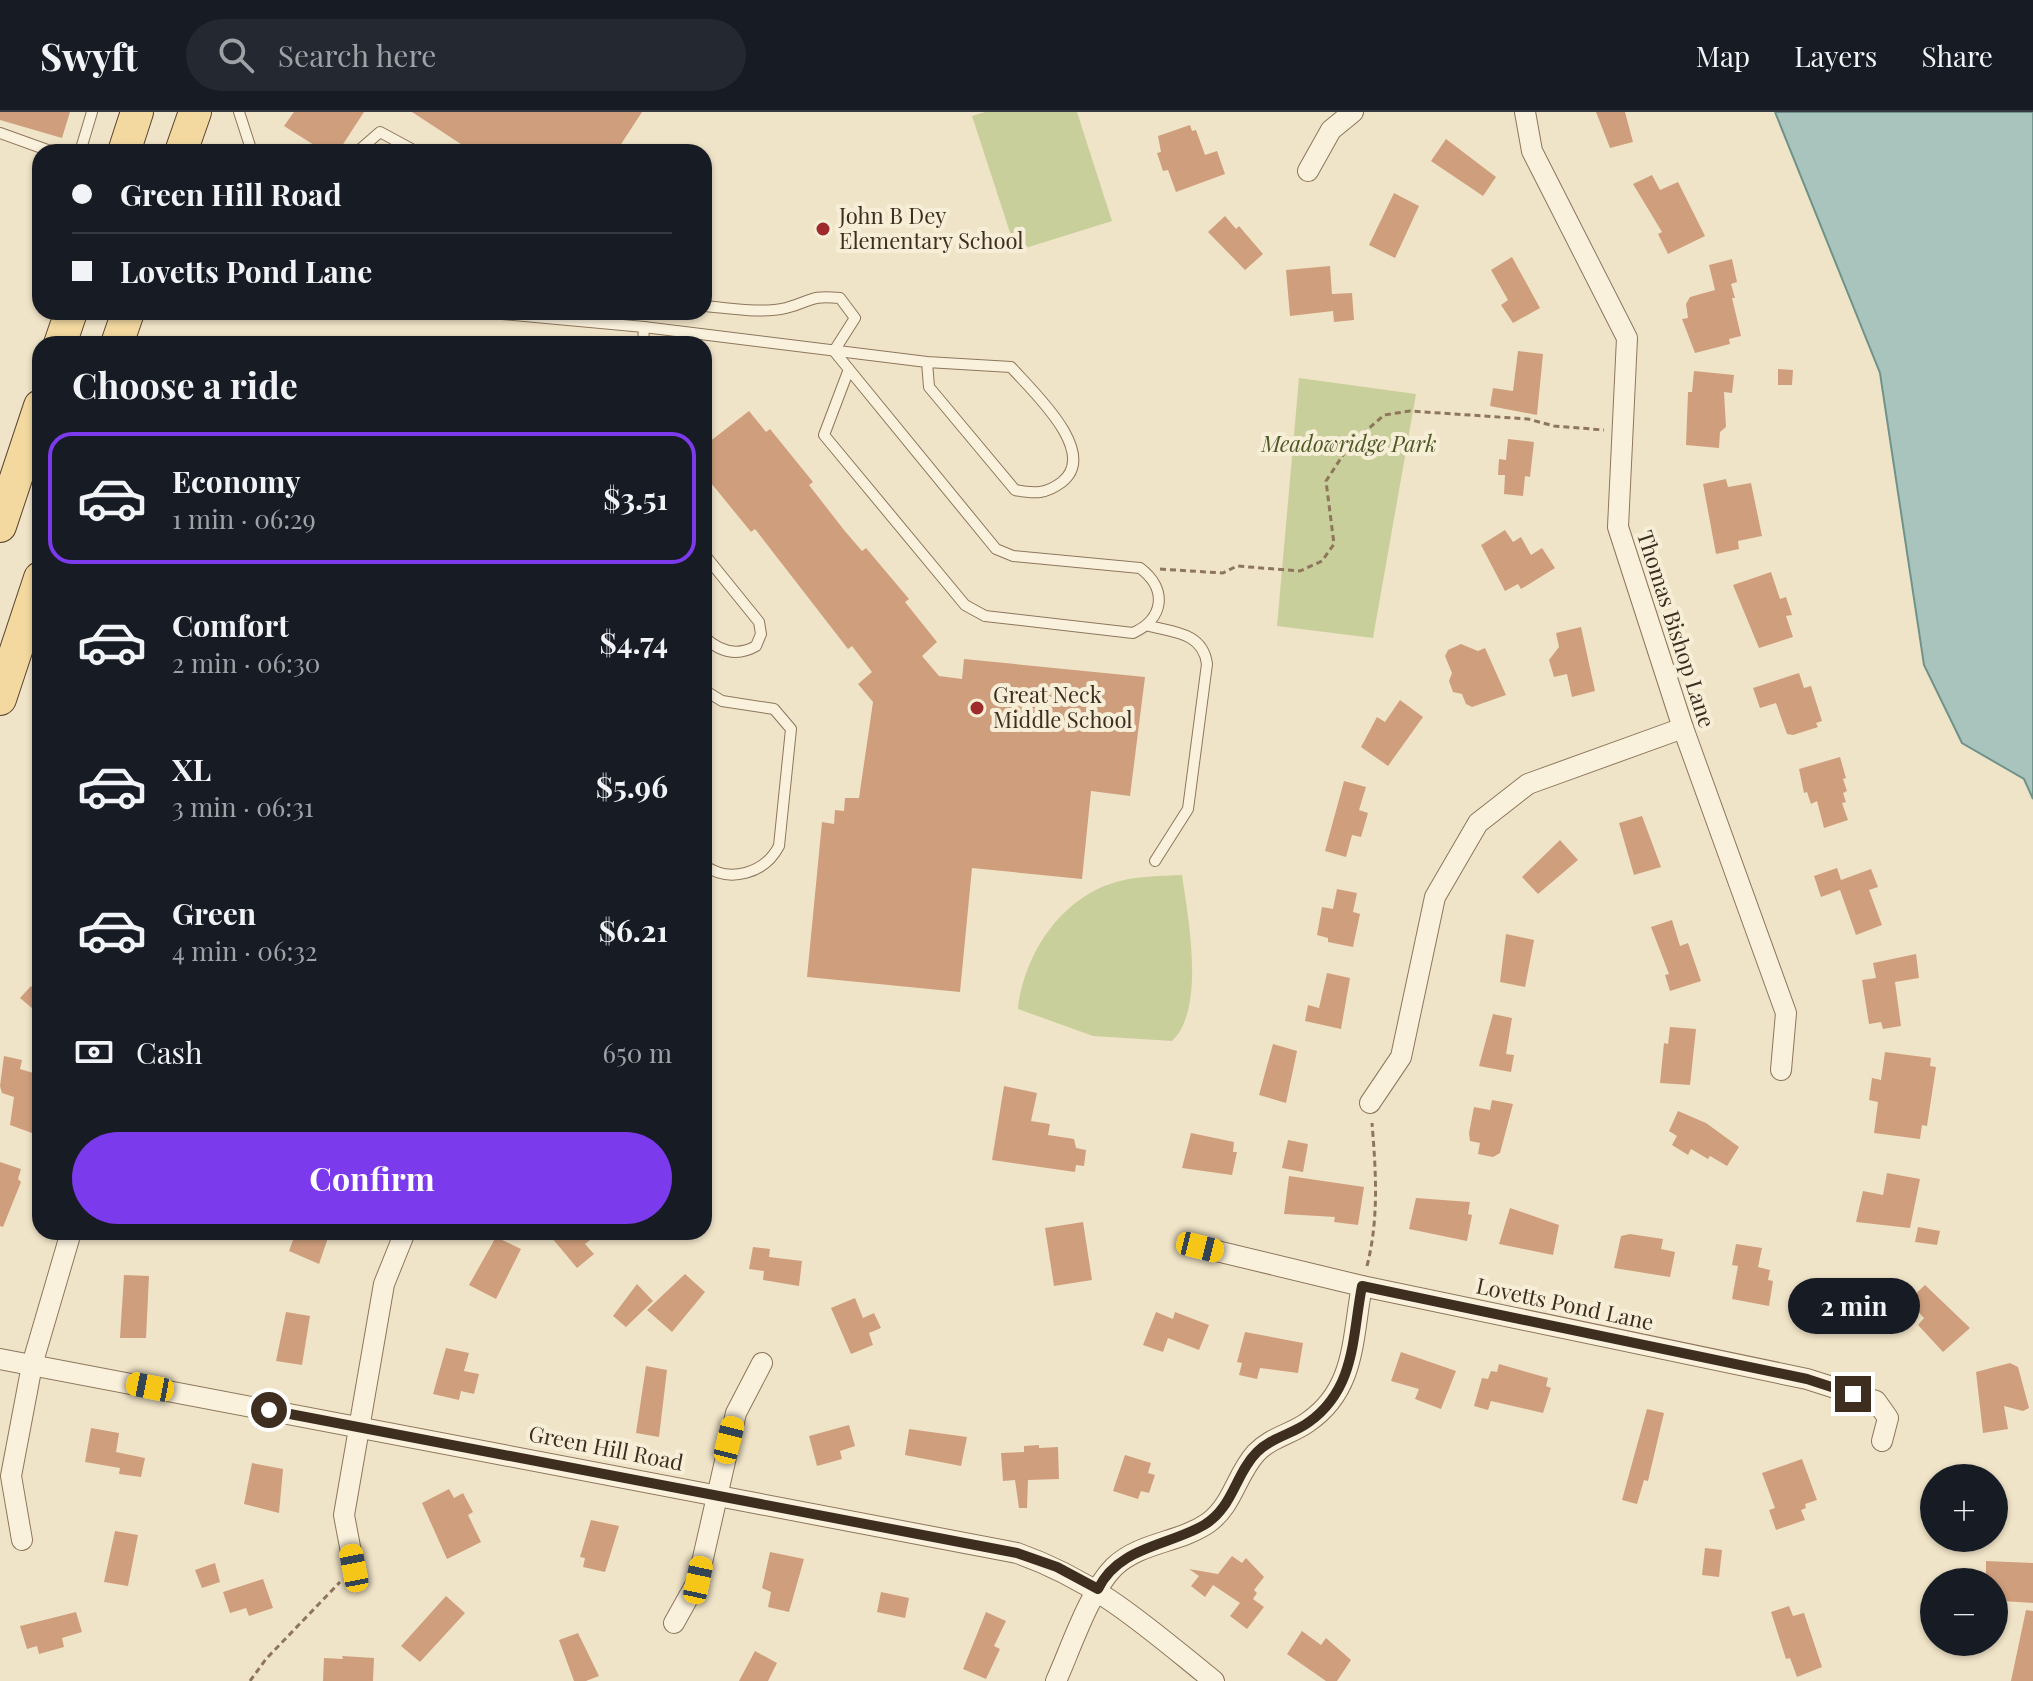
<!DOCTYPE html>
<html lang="en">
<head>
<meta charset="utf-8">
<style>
	body { margin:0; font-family:"Playfair Display",serif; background:#242831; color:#f1f3f6; height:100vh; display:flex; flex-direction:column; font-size:30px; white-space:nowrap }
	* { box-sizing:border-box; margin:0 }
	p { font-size:26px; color:#9ea1a6 }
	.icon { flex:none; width:44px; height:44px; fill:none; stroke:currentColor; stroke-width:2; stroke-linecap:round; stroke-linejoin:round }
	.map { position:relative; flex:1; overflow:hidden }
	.details { position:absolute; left:32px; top:224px; width:680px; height:904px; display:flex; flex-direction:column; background:#171b24; border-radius:24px; box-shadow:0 2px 6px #0004 }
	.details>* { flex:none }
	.guide { position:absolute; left:32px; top:32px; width:680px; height:176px; border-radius:24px; box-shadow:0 2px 6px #0004; display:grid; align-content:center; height:176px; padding:0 40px; background:#171b24 }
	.buttons { position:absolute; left:1920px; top:1352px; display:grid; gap:16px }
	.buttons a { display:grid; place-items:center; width:88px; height:88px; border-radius:50%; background:#171b24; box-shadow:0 2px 6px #0004; font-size:40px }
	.end { position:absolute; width:36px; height:36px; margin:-18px; border:10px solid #3d2e20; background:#fff; box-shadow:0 0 0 4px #fff }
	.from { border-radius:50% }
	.bubble { position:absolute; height:56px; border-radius:28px; background:#171b24; box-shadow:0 2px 6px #0004; font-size:26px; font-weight:700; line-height:56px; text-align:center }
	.car { position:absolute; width:24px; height:48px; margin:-24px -12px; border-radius:10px; box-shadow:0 0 6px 2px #0007; background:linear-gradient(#f5c518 24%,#345 0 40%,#f5c518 0 76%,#345 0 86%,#f5c518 0) }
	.guide b { display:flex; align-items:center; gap:28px; height:76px; font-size:30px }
	.guide b+b { border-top:2px solid #363941 }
	.guide i { width:20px; height:20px; background:#f1f3f6 }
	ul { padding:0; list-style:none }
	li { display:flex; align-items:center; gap:24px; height:132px; margin:0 16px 12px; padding:0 24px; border:4px solid transparent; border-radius:24px }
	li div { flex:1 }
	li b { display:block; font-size:30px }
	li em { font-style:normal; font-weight:700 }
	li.current { border-color:#7c3aed }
	li>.icon { width:72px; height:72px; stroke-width:1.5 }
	h2 { padding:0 40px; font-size:36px; line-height:96px }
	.pay { display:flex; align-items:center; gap:20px; height:88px; padding:0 40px; font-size:30px }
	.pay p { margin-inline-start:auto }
	.action { display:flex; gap:16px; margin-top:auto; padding:16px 40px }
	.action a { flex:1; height:92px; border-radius:48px; background:#7c3aed; color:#fff; font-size:32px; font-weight:700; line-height:92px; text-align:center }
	header { display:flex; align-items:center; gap:48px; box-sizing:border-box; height:112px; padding:0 40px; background:#171b24; border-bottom:2px solid #363941 }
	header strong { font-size:38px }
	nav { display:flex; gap:44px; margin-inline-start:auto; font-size:28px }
	.search { width:560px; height:72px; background:#242831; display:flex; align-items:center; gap:20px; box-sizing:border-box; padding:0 28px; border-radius:44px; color:#9ea1a6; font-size:30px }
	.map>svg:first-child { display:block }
</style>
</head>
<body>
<header>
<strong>Swyft</strong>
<div class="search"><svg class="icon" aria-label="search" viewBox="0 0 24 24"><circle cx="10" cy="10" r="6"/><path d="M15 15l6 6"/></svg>Search here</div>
<nav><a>Map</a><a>Layers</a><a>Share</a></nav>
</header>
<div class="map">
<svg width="2033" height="1569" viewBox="0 0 2033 1569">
	<rect width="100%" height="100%" fill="#f0e4c8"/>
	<!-- green -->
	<g fill="#c9cf9b">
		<path d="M985,0H1077L1112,109L1016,139L972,4Z"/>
		<path d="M1299,266L1416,282L1373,526L1277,514Z"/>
		<path d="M1182,763C1188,805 1206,897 1172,929L1093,924L1018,897C1024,842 1062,783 1120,769C1140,764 1161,764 1182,763Z"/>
	</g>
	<!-- water -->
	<path fill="#a9c4bc" stroke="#6f938a" stroke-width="2" d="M1775,0H2033V687L2024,667L1962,631L1924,553L1880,261Z"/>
	<!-- building -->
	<g fill="#cf9f7d">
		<path d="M0,0H70L62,26L0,8Z"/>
		<path d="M294,0H364L338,40H325L284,14Z"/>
		<path d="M412,0H642L616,40H473Z"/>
		<path d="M1596,0H1625L1633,30L1610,36Z"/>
		<path d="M1190,13L1192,19L1196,18L1205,43L1217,39L1225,62L1176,80L1168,58L1163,59L1157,41L1161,40L1158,24Z"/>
		<path d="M1446,27L1496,65L1483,84L1431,49Z"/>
		<path d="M1652,63L1660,78L1678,70L1705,124L1668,142L1658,122L1662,120L1633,72Z"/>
		<path d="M1394,81L1419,94L1395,146L1369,133Z"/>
		<path d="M1225,104L1236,117L1239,114L1263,142L1245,158L1208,120Z"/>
		<path d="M1512,145L1540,196L1513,211L1501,193L1508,188L1491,158Z"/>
		<path d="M1732,147L1737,170L1731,172L1735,186H1732L1741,224L1729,227L1730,232L1695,241L1682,207L1688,206L1686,192L1690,185L1715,178L1709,153Z"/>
		<path d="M1330,154L1332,182L1352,181L1354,208L1334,210L1333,199L1290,204L1286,158Z"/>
		<path d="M1518,239L1543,242L1537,303L1490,294L1493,276L1513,279Z"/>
		<path d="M1778,257L1793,258L1792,273H1778Z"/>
		<path d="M1694,259L1734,263L1732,281L1724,280L1726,315L1720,320L1719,336L1686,333L1688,280H1692Z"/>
		<path d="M749,299L766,320L770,317L813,370L809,373L844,418L862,439L866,436L909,487L905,490L937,530L922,544L939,564L962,567L964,547L1145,565L1130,684L1091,679L1082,767L972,756L960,880L807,865L822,710L834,712L835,698L844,699L845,686H859L873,590L858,572L872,560L852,534L848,537L755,417L751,420L707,366L711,363L704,354V334Z"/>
		<path d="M1508,327L1534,330L1530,365L1525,364L1523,384L1504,382L1505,363H1498L1499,347L1506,348Z"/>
		<path d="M1726,367L1728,375L1751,371L1762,424L1738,429L1739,437L1716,442L1703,372Z"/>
		<path d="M1505,418L1513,430L1521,425L1531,443L1542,436L1555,456L1521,477L1518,472L1505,479L1481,433Z"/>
		<path d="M1771,460L1780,487L1786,485L1792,503L1786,504L1793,525L1759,536L1733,473Z"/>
		<path d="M1581,515L1595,579L1572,585L1567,562L1554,565L1549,548L1559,535L1556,521Z"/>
		<path d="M1461,532L1478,539L1485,536L1506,583L1472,595L1466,592L1462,582L1453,580L1449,569L1452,561L1445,544L1448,538Z"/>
		<path d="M1799,561L1804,576L1811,574L1822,609L1816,611L1818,615L1793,623L1787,622L1776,591L1760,596L1753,576Z"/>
		<path d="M1400,588L1423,605L1388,654L1361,635L1377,605L1385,610Z"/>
		<path d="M1840,645L1846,666L1843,667L1847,679L1843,681L1846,690L1842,691L1848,708L1824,716L1817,689L1811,692L1807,680L1804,681L1799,657Z"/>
		<path d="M1344,669L1366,675L1359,698L1368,701L1361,725L1352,723L1346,745L1325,739Z"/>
		<path d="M1642,704L1661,755L1634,763L1619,711Z"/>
		<path d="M1560,728L1578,748L1538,782L1522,765Z"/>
		<path d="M1837,756L1841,768L1871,757L1878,775L1869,778L1882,813L1856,823L1840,778L1821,785L1814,764Z"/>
		<path d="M1337,777L1357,781L1353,800L1360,802L1353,835L1328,830V826L1317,823L1322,795L1333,797Z"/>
		<path d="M1672,808L1680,834L1688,831L1701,869L1670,879L1665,863L1669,862L1651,815Z"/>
		<path d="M1506,822L1534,828L1525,875L1500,870Z"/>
		<path d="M1916,842L1919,866L1895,870L1901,914L1883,917L1881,910L1869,912L1862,868L1876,866L1873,851Z"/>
		<path d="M1327,861L1350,866L1341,917L1305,909L1308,893L1319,896Z"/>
		<path d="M31,874L40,883V903L20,886Z"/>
		<path d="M1493,902L1512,906L1506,942L1514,943L1511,960L1479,954Z"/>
		<path d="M1670,915L1696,917L1690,973L1660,971L1664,931L1668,932Z"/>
		<path d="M1273,932L1297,939L1286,991L1259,983Z"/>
		<path d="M1885,940L1931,946L1930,954L1936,955L1927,1014L1922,1013L1920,1027L1874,1021L1878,990L1869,988L1872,966L1881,968Z"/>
		<path d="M4,944L22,948L20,957L40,963V1008H36L32,1021L10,1013L14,985L2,981L0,974Z"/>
		<path d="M1004,974L1037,981L1031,1009L1050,1012L1048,1023L1074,1027L1076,1036L1086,1038L1084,1054L1076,1053L1075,1060L992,1048Z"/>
		<path d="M1492,988L1513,992L1500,1041L1493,1045L1478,1042L1480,1031L1470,1029L1469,1021L1474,995L1490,998Z"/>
		<path d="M1678,999L1706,1011L1739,1035L1727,1054L1710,1044L1708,1047L1691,1037L1688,1043L1672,1033L1677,1024L1669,1019Z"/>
		<path d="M1191,1021L1234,1030L1233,1040H1237L1232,1063L1182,1056Z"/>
		<path d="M1288,1028L1308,1032L1303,1060L1282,1056Z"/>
		<path d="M0,1050L21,1057L18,1067L21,1070L3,1115L0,1114Z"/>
		<path d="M1887,1061L1920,1067L1910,1116L1856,1110L1863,1079L1883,1083Z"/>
		<path d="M1289,1064L1364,1075L1358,1113L1334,1110L1335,1105L1284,1102Z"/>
		<path d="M1416,1086L1470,1090L1468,1102L1472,1103L1467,1129L1409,1117Z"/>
		<path d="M1510,1096L1559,1113L1553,1143L1499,1132Z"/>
		<path d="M1083,1110L1092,1168L1054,1174L1045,1116Z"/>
		<path d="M1918,1115L1940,1119L1937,1133L1915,1130Z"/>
		<path d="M296,1120H330L319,1152L289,1139Z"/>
		<path d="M547,1120H600L585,1132L594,1142L577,1156Z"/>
		<path d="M1630,1122L1663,1127L1661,1137L1675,1140L1670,1165L1614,1156L1621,1124Z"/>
		<path d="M496,1125L521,1137L496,1187L469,1173Z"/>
		<path d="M1736,1132L1762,1136L1758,1155L1770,1158L1768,1168L1773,1169L1769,1194L1732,1187L1738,1154L1732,1153Z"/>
		<path d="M753,1135L770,1137L769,1145L802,1149L799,1174L763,1168L764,1159L749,1157Z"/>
		<path d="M685,1162L705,1180L672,1220L647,1198Z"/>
		<path d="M124,1163L149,1164L146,1226H120Z"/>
		<path d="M637,1172L653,1189L626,1215L613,1204Z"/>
		<path d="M1831,1173L1848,1177V1186L1867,1190L1862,1216L1806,1201L1811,1178L1829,1182Z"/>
		<path d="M1925,1173L1970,1216L1943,1240L1918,1213L1924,1206L1908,1189Z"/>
		<path d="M855,1186L863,1206L874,1201L881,1216L869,1221L873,1233L851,1242L831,1196Z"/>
		<path d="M286,1200L310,1204L302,1253L276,1249Z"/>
		<path d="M1156,1200L1173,1207L1175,1200L1209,1213L1199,1238L1168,1226L1163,1240L1143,1233Z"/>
		<path d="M1245,1220L1303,1231L1298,1261L1260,1256L1257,1267L1239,1263L1242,1251L1237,1250Z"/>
		<path d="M446,1236L469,1241L464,1259L479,1262L474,1282L461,1279L459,1288L433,1282Z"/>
		<path d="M1401,1240L1456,1259L1441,1297L1415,1287L1419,1277L1391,1269Z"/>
		<path d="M2010,1251L2018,1255L2029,1296L2023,1299L2004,1294L2008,1317L1983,1321L1976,1260Z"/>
		<path d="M1499,1252L1548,1266L1546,1274L1551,1276L1543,1301L1491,1289L1488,1298L1474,1294L1482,1266L1488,1267L1491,1259L1497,1260Z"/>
		<path d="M646,1254L667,1258L659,1325L636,1321Z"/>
		<path d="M1647,1297L1664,1301L1648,1369L1644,1368L1637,1392L1622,1388Z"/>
		<path d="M849,1313L855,1334L840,1339L842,1347L817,1354L809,1324Z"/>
		<path d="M91,1316L119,1321L116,1340L145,1346L141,1365L119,1362L120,1356L85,1350Z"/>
		<path d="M909,1317L967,1325L961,1354L905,1343Z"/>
		<path d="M1039,1333V1336L1058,1335L1059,1367L1028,1368L1027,1396H1019L1015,1368L1003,1369L1001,1341L1024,1340V1334Z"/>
		<path d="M1125,1343L1151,1351L1148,1361L1155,1363L1149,1381L1141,1379L1138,1387L1113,1379Z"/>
		<path d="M1802,1347L1817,1388L1805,1392L1806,1396L1801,1398L1805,1408L1776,1418L1769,1398L1775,1396L1762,1361Z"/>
		<path d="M252,1351L283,1357L279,1401L244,1392Z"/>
		<path d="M449,1377L454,1386L463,1381L473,1400L468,1403L481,1430L447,1447L422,1391Z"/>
		<path d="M591,1408L619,1414L605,1460L583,1455L585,1446L580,1445Z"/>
		<path d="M115,1419L138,1423L128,1474L104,1470Z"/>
		<path d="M1705,1436L1722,1438L1719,1465L1702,1463Z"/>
		<path d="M770,1440L804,1447L789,1500L768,1495L771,1480L762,1476Z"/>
		<path d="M1232,1444L1242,1451L1246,1446L1264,1465L1254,1478L1257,1481L1253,1487L1264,1495L1247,1517L1230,1504L1240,1491L1213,1473L1205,1485L1191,1474L1199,1464L1189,1457L1218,1462Z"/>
		<path d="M1986,1449L2033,1451V1491L2002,1489V1484H1994V1470H1986Z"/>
		<path d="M215,1451L220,1470L202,1476L195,1458Z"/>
		<path d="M263,1467L273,1496L249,1504L246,1496L230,1501L223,1480Z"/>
		<path d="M881,1480L909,1486L905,1506L877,1500Z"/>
		<path d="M446,1484L465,1501L420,1550L401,1534Z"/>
		<path d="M1789,1494L1793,1504L1804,1501L1822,1555L1797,1565L1790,1546L1786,1547L1771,1500Z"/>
		<path d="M2026,1498L2033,1499V1569H2011Z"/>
		<path d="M76,1500L82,1520L62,1526L64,1535L39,1542L37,1534L27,1537L20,1514Z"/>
		<path d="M986,1500L1006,1509L994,1534L1000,1537L986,1567L963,1557Z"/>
		<path d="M1302,1519L1321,1533L1326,1526L1351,1548L1337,1569H1326L1287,1542Z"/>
		<path d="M578,1521L599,1564L586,1569H574L559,1528Z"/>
		<path d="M755,1539L777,1551L768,1569H739Z"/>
		<path d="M342,1544L374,1546L373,1569H323L324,1546L343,1547Z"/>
	</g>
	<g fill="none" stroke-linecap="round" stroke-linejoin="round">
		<defs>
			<g id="lane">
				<path d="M239,0L252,40"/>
				<path d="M0,21L53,40"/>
				<path d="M80,40L92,0"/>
				<path d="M357,40L380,20L417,40"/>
				<path d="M704,194C730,196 760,202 786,196C813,189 808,183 840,186L855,206L834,239L996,437L1013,444L1140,456C1168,477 1164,507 1133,521L985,504L965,493L824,323L849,257"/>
				<path d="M480,200L644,215L927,250L1011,255C1031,278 1100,340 1062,370C1046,382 1035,382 1015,378L929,275L927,250"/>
				<path d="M643,232L644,215"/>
				<path d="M704,442L759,510L761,522L756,534C737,545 720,540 704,525"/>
				<path d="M1149,514C1174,520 1203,521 1207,552L1188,697L1155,749"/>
				<path d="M704,578L722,589L774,597L791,617L779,734C765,761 730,772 704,753"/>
			</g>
			<g id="street">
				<path d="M1525,0L1532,39L1627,226L1618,415L1683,616L1786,901L1781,958"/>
				<path d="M1308,59L1331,18L1353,0"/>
				<path d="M1370,991L1401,945L1435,785L1478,711L1528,672L1683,616"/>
				<path d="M1200,1135L1362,1174L1807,1267L1876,1289L1888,1306L1882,1329"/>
				<path d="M0,1247L1017,1441C1099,1470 1148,1516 1214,1569"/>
				<path d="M22,1428L11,1364L32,1253L71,1120"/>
				<path d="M354,1456L344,1403L384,1172L405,1120"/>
				<path d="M674,1511L698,1468L736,1301L762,1251"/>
				<path d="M1056,1569C1071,1536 1089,1480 1114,1455C1140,1430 1179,1431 1208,1411C1233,1393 1236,1363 1256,1341C1271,1325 1292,1322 1308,1310C1356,1277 1352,1226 1362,1174"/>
			</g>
			<g id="primary">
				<path d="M124,40L137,0"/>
				<path d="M181,40L195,0"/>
				<path d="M60,232L71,200"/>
				<path d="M117,232L128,200"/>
				<path d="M0,414L40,294"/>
				<path d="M0,587L40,466"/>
			</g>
		</defs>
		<!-- lane casing -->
		<use href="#lane" stroke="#8d765c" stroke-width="12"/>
		<!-- street casing -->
		<use href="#street" stroke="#8d765c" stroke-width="22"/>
		<!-- primary casing -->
		<use href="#primary" stroke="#5b4430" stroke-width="34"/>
		<!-- path -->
		<g stroke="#8d765c" stroke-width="3" stroke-dasharray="6 4" stroke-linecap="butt">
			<path d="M1160,457L1223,461L1237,454L1300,459L1322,449L1334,432L1326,369L1349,334L1384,303L1410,299L1528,307L1554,314L1604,318"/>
			<path d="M1367,1154C1379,1107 1376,1060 1372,1011"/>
			<path d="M250,1569L266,1547L340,1470"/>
		</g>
		<!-- lane -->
		<use href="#lane" stroke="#faf1dc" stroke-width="10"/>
		<!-- street -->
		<use href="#street" stroke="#faf1dc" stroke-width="20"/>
		<!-- primary -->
		<use href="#primary" stroke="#f3d9a0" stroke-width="32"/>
	</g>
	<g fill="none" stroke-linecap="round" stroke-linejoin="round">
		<!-- route -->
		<path stroke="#3d2e20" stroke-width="10" d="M269,1298L1017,1441L1057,1455L1098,1477C1118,1435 1168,1434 1204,1413C1233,1396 1235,1362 1257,1340C1272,1325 1293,1322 1309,1310C1356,1276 1352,1225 1362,1174L1807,1267L1853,1282"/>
	</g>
	<!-- markers -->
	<g fill="#9e2a2b" stroke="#f7eed8" stroke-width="3">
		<circle cx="823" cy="117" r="8"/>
		<circle cx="977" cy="596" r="8"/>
	</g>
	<g text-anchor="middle" stroke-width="8" stroke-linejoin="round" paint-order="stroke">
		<!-- poi labels -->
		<g font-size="22" fill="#3d2e20" stroke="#f7eed8" text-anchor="start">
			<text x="839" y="112">John B Dey<tspan x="839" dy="25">Elementary School</tspan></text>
			<text x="993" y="591">Great Neck<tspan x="993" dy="25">Middle School</tspan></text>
		</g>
		<!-- park labels -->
		<g font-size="22" font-style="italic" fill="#4d5a26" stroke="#f7eed8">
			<text x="1349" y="340">Meadowridge Park</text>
		</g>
		<!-- street labels -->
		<g font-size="22" fill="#3d2e20" stroke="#f7eed8">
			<text transform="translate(1676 517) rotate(72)" y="8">Thomas Bishop Lane</text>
			<text transform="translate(1565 1192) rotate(12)" y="8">Lovetts Pond Lane</text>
			<text transform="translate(606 1336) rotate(11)" y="8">Green Hill Road</text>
		</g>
	</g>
</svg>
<div class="buttons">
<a>+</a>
<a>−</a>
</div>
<i class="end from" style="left:269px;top:1298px"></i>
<i class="end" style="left:1853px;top:1282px"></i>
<div class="bubble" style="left:1788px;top:1166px;width:132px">2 min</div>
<i class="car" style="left:1200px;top:1135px;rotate:104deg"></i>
<i class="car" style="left:150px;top:1275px;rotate:281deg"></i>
<i class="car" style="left:729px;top:1328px;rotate:14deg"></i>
<i class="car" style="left:354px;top:1456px;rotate:349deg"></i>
<i class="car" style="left:698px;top:1468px;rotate:12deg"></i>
<div class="guide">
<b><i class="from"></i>Green Hill Road</b>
<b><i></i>Lovetts Pond Lane</b>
</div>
<section class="details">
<h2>Choose a ride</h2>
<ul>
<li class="current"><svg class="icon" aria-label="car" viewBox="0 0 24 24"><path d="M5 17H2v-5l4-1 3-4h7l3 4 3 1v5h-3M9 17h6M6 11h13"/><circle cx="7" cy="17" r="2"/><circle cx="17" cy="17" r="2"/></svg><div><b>Economy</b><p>1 min · 06:29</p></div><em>$3.51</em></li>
<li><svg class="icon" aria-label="car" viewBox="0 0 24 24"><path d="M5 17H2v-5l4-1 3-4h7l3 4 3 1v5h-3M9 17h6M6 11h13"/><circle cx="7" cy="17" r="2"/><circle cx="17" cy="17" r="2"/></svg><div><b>Comfort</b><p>2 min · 06:30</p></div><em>$4.74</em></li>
<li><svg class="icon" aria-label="car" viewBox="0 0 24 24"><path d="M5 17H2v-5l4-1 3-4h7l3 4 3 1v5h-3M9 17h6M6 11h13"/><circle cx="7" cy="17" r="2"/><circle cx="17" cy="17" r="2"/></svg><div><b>XL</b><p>3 min · 06:31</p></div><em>$5.96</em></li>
<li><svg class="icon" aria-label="car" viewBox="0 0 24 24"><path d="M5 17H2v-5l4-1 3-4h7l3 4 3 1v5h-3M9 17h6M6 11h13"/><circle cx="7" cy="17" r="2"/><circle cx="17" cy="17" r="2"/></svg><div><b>Green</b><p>4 min · 06:32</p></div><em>$6.21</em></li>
</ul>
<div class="pay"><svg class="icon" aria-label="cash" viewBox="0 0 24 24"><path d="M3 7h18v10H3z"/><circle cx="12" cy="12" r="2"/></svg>Cash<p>650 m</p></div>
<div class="action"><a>Confirm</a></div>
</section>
</div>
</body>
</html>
